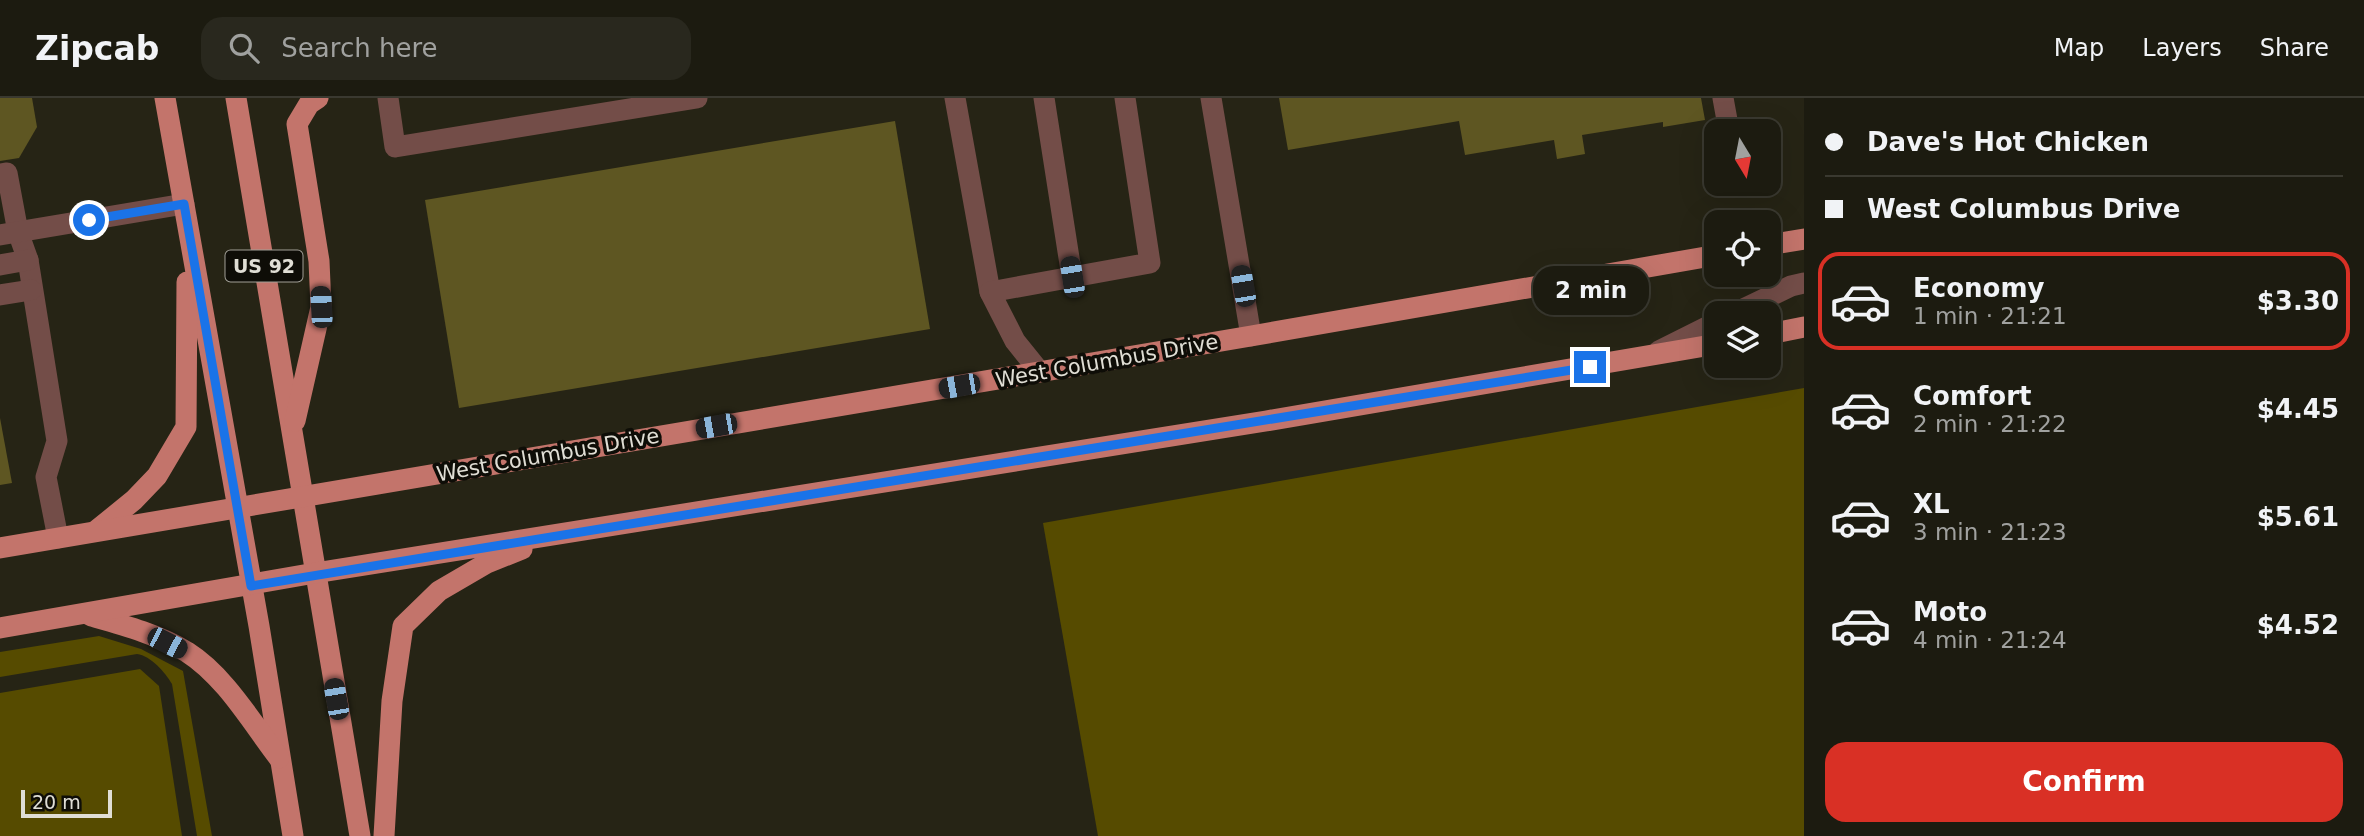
<!DOCTYPE html>
<html lang="en">
<head>
<meta charset="utf-8">
<style>
	body { margin:0; font-family:"DejaVu Sans",sans-serif; background:#29281e; color:#f1f3f6; height:100vh; display:flex; flex-direction:column; font-size:26px; white-space:nowrap }
	* { box-sizing:border-box; margin:0 }
	p { font-size:23px; color:#a0a19f }
	.icon { flex:none; width:38px; height:38px; fill:none; stroke:currentColor; stroke-width:2; stroke-linecap:round; stroke-linejoin:round }
	.map { position:relative; flex:1; overflow:hidden }
	.details { display:flex; flex-direction:column; background:#1c1b10; width:560px }
	.details>* { flex:none }
	.hud { display:grid; align-content:center; height:154px; padding:0 21px; background:#1c1b10 }
	.needle { width:46px; rotate:170deg }
	.buttons { position:absolute; left:1704px; top:21px; display:grid; gap:14px }
	.buttons a { display:grid; place-items:center; width:77px; height:77px; border-radius:14px; background:#1c1b10; box-shadow:0 7px 28px #0002,0 0 0 2px #3a3930; font-size:35px }
	.scale { position:absolute; left:21px; bottom:18px; width:91px; box-sizing:border-box; padding-left:7px; border:4px solid #e0ded5; border-top:0; font-size:19px; line-height:24px; white-space:nowrap; color:#e0ded5; -webkit-text-stroke:5px #0e0d07; paint-order:stroke }
	.end { position:absolute; width:32px; height:32px; margin:-16px; border:9px solid #1a73e8; background:#fff; box-shadow:0 0 0 4px #fff }
	.from { border-radius:50% }
	.bubble { position:absolute; height:49px; border-radius:21px; background:#1c1b10; box-shadow:0 7px 28px #0002,0 0 0 2px #3a3930; font-size:23px; font-weight:800; line-height:49px; text-align:center }
	.car { position:absolute; width:21px; height:42px; margin:-21px -10px; border-radius:9px; box-shadow:0 0 5px 2px #0007; background:linear-gradient(#222 24%,#8ab4d8 0 40%,#222 0 76%,#8ab4d8 0 86%,#222 0) }
	.hud b { display:flex; align-items:center; gap:24px; height:66px; font-size:26px }
	.hud b+b { border-top:2px solid #3a3930 }
	.hud i { width:18px; height:18px; background:#f1f3f6 }
	ul { padding:0; list-style:none }
	li { display:flex; align-items:center; gap:21px; height:98px; margin:0 14px 10px; padding:0 7px; border:4px solid transparent; border-radius:21px }
	li div { flex:1 }
	li b { display:block; font-size:26px }
	li em { font-style:normal; font-weight:800 }
	li.active { border-color:#d93025 }
	li>.icon { width:63px; height:63px; stroke-width:1.5 }
	.button { display:flex; gap:14px; margin-top:auto; padding:14px 21px }
	.button a { flex:1; height:80px; border-radius:21px; background:#d93025; color:#fff; font-size:28px; font-weight:800; line-height:80px; text-align:center }
	header { display:flex; align-items:center; gap:42px; box-sizing:border-box; height:98px; padding:0 35px; background:#1c1b10; border-bottom:2px solid #3a3930 }
	header strong { font-size:33px }
	nav { display:flex; gap:38px; margin-inline-start:auto; font-size:24px }
	.search { width:490px; height:63px; background:#29281e; display:flex; align-items:center; gap:18px; box-sizing:border-box; padding:0 24px; border-radius:21px; color:#a0a19f; font-size:26px }
	main { display:flex; flex:1; min-height:0 }
	.map>svg:first-child { display:block }
</style>
</head>
<body>
<header>
<strong>Zipcab</strong>
<div class="search"><svg class="icon" aria-label="search" viewBox="0 0 24 24"><circle cx="10" cy="10" r="6"/><path d="M15 15l6 6"/></svg>Search here</div>
<nav><a>Map</a><a>Layers</a><a>Share</a></nav>
</header>
<main>
<div class="map">
<svg width="1804" height="738" viewBox="0 0 1804 738">
	<rect width="100%" height="100%" fill="#262415"/>
	<!-- green -->
	<g fill="#564b00">
		<path d="M1804,290V738H1098L1043,425Z"/>
		<path d="M99,538L141,551L183,573L212,738H197L172,586C165,574 151,558 137,556L0,579V554Z"/>
		<path d="M140,571L159,588L182,738H0V595Z"/>
	</g>
	<!-- building -->
	<g fill="#5e5622">
		<path d="M0,0H32L37,29L19,60L0,63Z"/>
		<path d="M1279,0H1701L1705,22L1663,29V24L1582,37L1585,56L1557,61L1554,42L1465,57L1459,23L1288,52Z"/>
		<path d="M895,23L930,231L459,310L425,102Z"/>
		<path d="M0,320L12,385L0,387Z"/>
	</g>
	<g fill="none" stroke-linecap="round" stroke-linejoin="round">
		<!-- minor -->
		<g stroke="#734d48" stroke-width="21">
			<path d="M388,0L395,49L697,0"/>
			<path d="M955,0L990,194"/>
			<path d="M1044,0L1072,179"/>
			<path d="M1211,0L1251,238"/>
			<path d="M1723,0L1729,33"/>
			<path d="M0,76L7,75L18,134L28,162L57,343L46,379L58,440"/>
			<path d="M0,137L184,106"/>
			<path d="M0,167L28,162"/>
			<path d="M0,197L31,192"/>
			<path d="M1735,215L1791,188L1804,185"/>
			<path d="M1659,253L1717,224"/>
			<path d="M1040,274L1015,243L990,194L1150,165L1125,0"/>
		</g>
		<!-- major -->
		<g stroke="#c3746b" stroke-width="21">
			<path d="M165,0L259,528L293,738"/>
			<path d="M236,0L360,738"/>
			<path d="M1769,147L1804,141"/>
			<path d="M1769,236L1804,229"/>
			<path d="M295,323L321,209L319,163L297,26L309,6L318,0"/>
			<path d="M97,432L134,402L157,378L186,329L187,184"/>
			<path d="M0,450L1251,238L1717,157"/>
			<path d="M91,518C123,527 157,536 187,554C225,578 252,625 279,660"/>
			<path d="M0,530L315,475L1266,323L1717,246"/>
			<path d="M384,738L392,603L403,528L439,493L487,465L522,451"/>
		</g>
	</g>
	<g fill="none" stroke-linecap="round" stroke-linejoin="round">
		<!-- route -->
		<path stroke="#1a73e8" stroke-width="9" d="M89,122L184,106L251,488L1590,269"/>
	</g>
	<g text-anchor="middle" stroke-width="7" stroke-linejoin="round" paint-order="stroke">
		<!-- shield labels -->
		<rect fill="#0e0d07" stroke="#a19f97" stroke-width="2" x="225.5" y="152.5" width="77" height="31" rx="5"/>
		<g font-size="19" font-weight="bold" fill="#e0ded5">
			<text x="264" y="175">US 92</text>
		</g>
		<!-- street labels -->
		<g font-size="21" fill="#e0ded5" stroke="#0e0d07">
			<text transform="translate(1107 263) rotate(-10)" y="7">West Columbus Drive</text>
			<text transform="translate(548 357) rotate(-10)" y="7">West Columbus Drive</text>
		</g>
	</g>
</svg>
<div class="buttons">
<a><svg class="needle" viewBox="-14 -14 28 28"><path d="M0-13l5 13h-10z" fill="#e53935"/><path d="M0 13l5-13h-10z" fill="#a0a19f"/></svg></a>
<a><svg class="icon" aria-label="locate" viewBox="0 0 24 24"><circle cx="12" cy="12" r="6"/><path d="M12 2v4M12 18v4M2 12h4M18 12h4"/></svg></a>
<a><svg class="icon" aria-label="layers" viewBox="0 0 24 24"><path d="M12 4l9 5-9 5-9-5zM3 14l9 5 9-5"/></svg></a>
</div>
<div class="scale">20 m</div>
<i class="end from" style="left:89px;top:122px"></i>
<i class="end" style="left:1590px;top:269px"></i>
<div class="bubble" style="left:1533px;top:168px;width:116px">2 min</div>
<i class="car" style="left:1072px;top:179px;rotate:351deg"></i>
<i class="car" style="left:1243px;top:188px;rotate:350deg"></i>
<i class="car" style="left:321px;top:209px;rotate:357deg"></i>
<i class="car" style="left:959px;top:288px;rotate:260deg"></i>
<i class="car" style="left:716px;top:328px;rotate:260deg"></i>
<i class="car" style="left:167px;top:545px;rotate:117deg"></i>
<i class="car" style="left:336px;top:601px;rotate:350deg"></i>
</div>
<section class="details">
<div class="hud">
<b><i class="from"></i>Dave's Hot Chicken</b>
<b><i></i>West Columbus Drive</b>
</div>
<ul>
<li class="active"><svg class="icon" aria-label="car" viewBox="0 0 24 24"><path d="M5 17H2v-5l4-1 3-4h7l3 4 3 1v5h-3M9 17h6M6 11h13"/><circle cx="7" cy="17" r="2"/><circle cx="17" cy="17" r="2"/></svg><div><b>Economy</b><p>1 min · 21:21</p></div><em>$3.30</em></li>
<li><svg class="icon" aria-label="car" viewBox="0 0 24 24"><path d="M5 17H2v-5l4-1 3-4h7l3 4 3 1v5h-3M9 17h6M6 11h13"/><circle cx="7" cy="17" r="2"/><circle cx="17" cy="17" r="2"/></svg><div><b>Comfort</b><p>2 min · 21:22</p></div><em>$4.45</em></li>
<li><svg class="icon" aria-label="car" viewBox="0 0 24 24"><path d="M5 17H2v-5l4-1 3-4h7l3 4 3 1v5h-3M9 17h6M6 11h13"/><circle cx="7" cy="17" r="2"/><circle cx="17" cy="17" r="2"/></svg><div><b>XL</b><p>3 min · 21:23</p></div><em>$5.61</em></li>
<li><svg class="icon" aria-label="car" viewBox="0 0 24 24"><path d="M5 17H2v-5l4-1 3-4h7l3 4 3 1v5h-3M9 17h6M6 11h13"/><circle cx="7" cy="17" r="2"/><circle cx="17" cy="17" r="2"/></svg><div><b>Moto</b><p>4 min · 21:24</p></div><em>$4.52</em></li>
</ul>
<div class="button"><a>Confirm</a></div>
</section>
</main>
</body>
</html>
